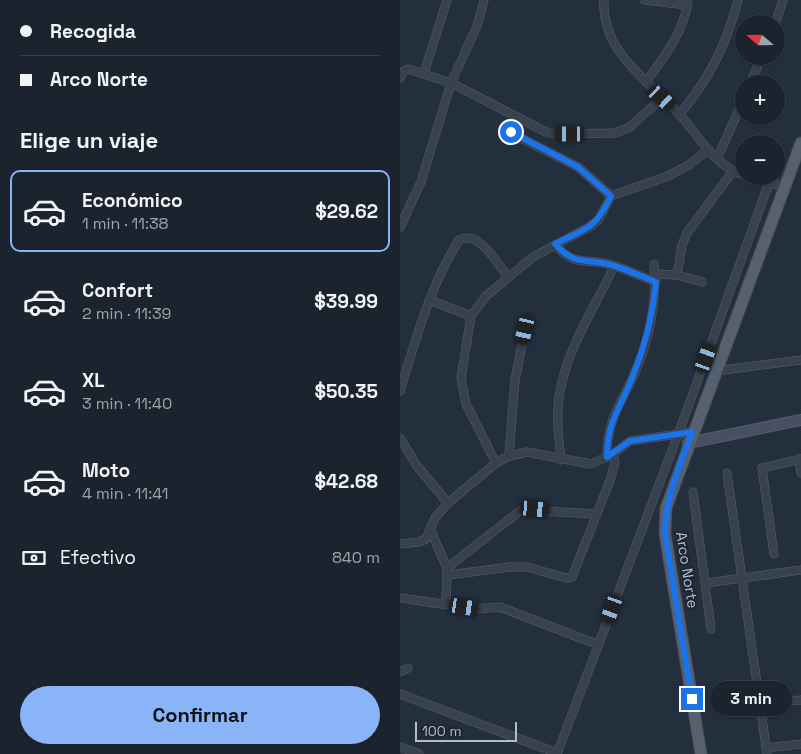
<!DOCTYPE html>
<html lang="es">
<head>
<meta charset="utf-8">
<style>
	body { margin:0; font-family:"Space Grotesk",sans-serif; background:#242b36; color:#f1f3f6; height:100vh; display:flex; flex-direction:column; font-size:19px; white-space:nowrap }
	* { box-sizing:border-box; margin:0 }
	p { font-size:16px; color:#a0a4aa }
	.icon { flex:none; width:28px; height:28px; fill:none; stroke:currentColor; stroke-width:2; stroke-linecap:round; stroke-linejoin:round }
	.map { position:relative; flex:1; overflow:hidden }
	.sheet { display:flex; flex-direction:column; background:#1b232e; width:400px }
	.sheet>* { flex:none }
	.banner { display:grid; align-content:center; height:110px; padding:0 20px; background:#1b232e }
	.needle { width:32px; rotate:290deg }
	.buttons { position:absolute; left:335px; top:15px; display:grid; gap:10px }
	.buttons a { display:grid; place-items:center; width:50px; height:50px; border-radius:50%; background:#1b232e; box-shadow:0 1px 4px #0004,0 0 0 1px #39404a; font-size:25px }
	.scale { position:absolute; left:15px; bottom:12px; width:102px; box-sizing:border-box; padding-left:5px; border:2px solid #b4bcc9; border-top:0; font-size:14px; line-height:18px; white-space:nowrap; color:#b4bcc9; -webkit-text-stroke:4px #1d2633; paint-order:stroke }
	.end { position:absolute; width:22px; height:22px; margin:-11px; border:6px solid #1a73e8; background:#fff; box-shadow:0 0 0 2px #fff }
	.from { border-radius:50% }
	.bubble { position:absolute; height:35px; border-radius:18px; background:#1b232e; box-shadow:0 1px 4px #0004,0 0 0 1px #39404a; font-size:16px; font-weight:700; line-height:35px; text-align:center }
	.car { position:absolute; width:15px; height:30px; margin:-15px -8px; border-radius:6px; box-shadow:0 0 4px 1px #0007; background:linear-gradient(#222 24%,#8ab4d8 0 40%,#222 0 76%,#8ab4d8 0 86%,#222 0) }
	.banner b { display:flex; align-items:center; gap:18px; height:48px; font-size:19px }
	.banner b+b { border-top:1px solid #39404a }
	.banner i { width:12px; height:12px; background:#f1f3f6 }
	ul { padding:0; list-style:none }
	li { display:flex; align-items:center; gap:15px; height:82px; margin:0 10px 8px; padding:0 10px; border:2px solid transparent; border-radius:10px }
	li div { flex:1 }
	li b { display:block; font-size:19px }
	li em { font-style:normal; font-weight:700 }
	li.selected { border-color:#8ab4f8 }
	li>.icon { width:45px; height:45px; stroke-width:1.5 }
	h2 { padding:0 20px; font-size:22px; line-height:60px }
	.pay { display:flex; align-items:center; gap:12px; height:55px; padding:0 20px; font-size:19px }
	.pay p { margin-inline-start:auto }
	.button { display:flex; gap:10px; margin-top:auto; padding:10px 20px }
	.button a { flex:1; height:58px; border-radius:30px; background:#8ab4f8; color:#111; font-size:20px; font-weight:700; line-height:58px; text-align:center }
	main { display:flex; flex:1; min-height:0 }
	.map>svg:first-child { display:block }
</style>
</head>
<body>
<main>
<section class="sheet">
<div class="banner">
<b><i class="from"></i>Recogida</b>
<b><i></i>Arco Norte</b>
</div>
<h2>Elige un viaje</h2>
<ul>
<li class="selected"><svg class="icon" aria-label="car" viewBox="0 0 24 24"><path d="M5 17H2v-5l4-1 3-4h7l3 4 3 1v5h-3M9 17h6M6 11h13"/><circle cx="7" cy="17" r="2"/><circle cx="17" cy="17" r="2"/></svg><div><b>Económico</b><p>1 min · 11:38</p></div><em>$29.62</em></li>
<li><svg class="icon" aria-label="car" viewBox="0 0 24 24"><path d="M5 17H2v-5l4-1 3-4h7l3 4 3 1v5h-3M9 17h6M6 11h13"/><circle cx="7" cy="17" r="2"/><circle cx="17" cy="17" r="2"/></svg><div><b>Confort</b><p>2 min · 11:39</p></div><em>$39.99</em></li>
<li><svg class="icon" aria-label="car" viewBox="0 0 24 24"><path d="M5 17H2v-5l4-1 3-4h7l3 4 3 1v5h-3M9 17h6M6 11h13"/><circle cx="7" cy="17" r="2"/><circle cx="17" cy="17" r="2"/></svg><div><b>XL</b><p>3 min · 11:40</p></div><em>$50.35</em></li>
<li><svg class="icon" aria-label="car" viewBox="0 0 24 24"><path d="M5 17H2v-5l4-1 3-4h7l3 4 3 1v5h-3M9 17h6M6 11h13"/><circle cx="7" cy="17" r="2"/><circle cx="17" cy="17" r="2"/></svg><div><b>Moto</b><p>4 min · 11:41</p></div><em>$42.68</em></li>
</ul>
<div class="pay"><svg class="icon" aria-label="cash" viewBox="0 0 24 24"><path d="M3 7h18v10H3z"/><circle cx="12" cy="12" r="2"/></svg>Efectivo<p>840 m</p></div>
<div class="button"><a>Confirmar</a></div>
</section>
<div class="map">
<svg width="401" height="754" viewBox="0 0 401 754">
	<rect width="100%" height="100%" fill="#242f3e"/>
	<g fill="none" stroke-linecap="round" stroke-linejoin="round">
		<defs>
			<g id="minor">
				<path d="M204,0C201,53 249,80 280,115C300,137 313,165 344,175"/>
				<path d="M244,0L287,5"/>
				<path d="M375,24L383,0"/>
				<path d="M24,73L47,0"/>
				<path d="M0,78L4,71L8,69L51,83L146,132L154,134L215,133L230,127L262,98"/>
				<path d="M246,82C263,58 285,31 288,0"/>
				<path d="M350,84L362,56"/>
				<path d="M280,114C310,77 326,46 338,0"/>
				<path d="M118,118L111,132L115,135L178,167L211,196"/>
				<path d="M317,159L344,98"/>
				<path d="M348,176L385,187"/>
				<path d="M0,227L21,182L51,83L77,26L84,0"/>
				<path d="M155,245C175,267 183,258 208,264C224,268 240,276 256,282"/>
				<path d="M255,274L277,275L302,282"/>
				<path d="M277,275L282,245L287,233L333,171"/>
				<path d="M29,300L71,316"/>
				<path d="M316,371L401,360"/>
				<path d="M0,391C16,339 30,286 59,240C79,229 98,265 108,277"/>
				<path d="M0,438L17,466L48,503"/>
				<path d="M109,456L115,380L125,330"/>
				<path d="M207,457C206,424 219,406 233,377C249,342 257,302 254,264"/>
				<path d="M399,459L401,473"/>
				<path d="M161,460C159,439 156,419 159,398C165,351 195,308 214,266"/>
				<path d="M96,463L66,404L61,378L71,316L86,296L133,257L191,226L199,219L211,196L268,176L289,165L308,150"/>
				<path d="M327,473L367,754"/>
				<path d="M293,492L311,629"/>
				<path d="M30,529L47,568L46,604"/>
				<path d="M0,544L19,542L26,539L35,518L48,503L96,463L109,456L127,452L191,464L213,454L230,441L292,432"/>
				<path d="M374,554L362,468L401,459"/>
				<path d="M47,568L121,510L197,514"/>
				<path d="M48,575L110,567H127L166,578L172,577L211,478L215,462L213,454"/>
				<path d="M306,583L401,570"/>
				<path d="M0,598L76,609L100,607L199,645"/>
				<path d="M0,672L8,668"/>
				<path d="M0,694L157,753"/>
				<path d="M360,704L401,700"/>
				<path d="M0,747L19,754"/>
				<path d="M366,748L401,744"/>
				<path d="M157,754L279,432L369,183"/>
			</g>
			<path id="secondary" d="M288,443L401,420"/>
			<path id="primary" d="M301,754L265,534L266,508L401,143"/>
		</defs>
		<!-- minor casing -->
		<use href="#minor" stroke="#565f6c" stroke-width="9"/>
		<!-- secondary casing -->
		<use href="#secondary" stroke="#565f6c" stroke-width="12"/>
		<!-- primary casing -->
		<use href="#primary" stroke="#414a57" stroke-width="13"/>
		<!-- minor -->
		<use href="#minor" stroke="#38414e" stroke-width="8"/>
		<!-- secondary -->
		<use href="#secondary" stroke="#465061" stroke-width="10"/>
		<!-- primary -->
		<use href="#primary" stroke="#56606e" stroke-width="11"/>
	</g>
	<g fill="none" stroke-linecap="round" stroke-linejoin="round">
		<!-- route -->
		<path stroke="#1a73e8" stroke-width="6" d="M111,132L178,167L211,196C195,230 186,228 155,244C175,266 183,258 208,264C224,268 240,276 256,282C253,314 246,343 234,373C222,406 207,419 207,457L230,441L292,432C280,466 265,497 265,534L292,699"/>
	</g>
	<g text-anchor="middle" stroke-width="4" stroke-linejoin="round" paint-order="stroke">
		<!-- street labels -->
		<g font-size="15" fill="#b4bcc9" stroke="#1d2633">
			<text transform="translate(287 570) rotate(81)" y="5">Arco Norte</text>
		</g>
	</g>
</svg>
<div class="buttons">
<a><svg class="needle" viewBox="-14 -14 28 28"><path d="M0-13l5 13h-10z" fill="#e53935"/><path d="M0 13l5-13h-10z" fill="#a0a4aa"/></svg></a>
<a>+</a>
<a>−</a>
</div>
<div class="scale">100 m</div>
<i class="end from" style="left:111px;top:132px"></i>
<i class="end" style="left:292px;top:699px"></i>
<div class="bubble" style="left:310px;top:681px;width:82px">3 min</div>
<i class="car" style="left:262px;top:98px;rotate:132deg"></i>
<i class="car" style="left:170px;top:134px;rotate:270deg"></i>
<i class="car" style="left:125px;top:330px;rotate:193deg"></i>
<i class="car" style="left:306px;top:358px;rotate:20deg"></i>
<i class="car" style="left:135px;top:509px;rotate:95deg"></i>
<i class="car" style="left:64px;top:607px;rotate:99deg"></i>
<i class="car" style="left:212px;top:609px;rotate:200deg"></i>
</div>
</main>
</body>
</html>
